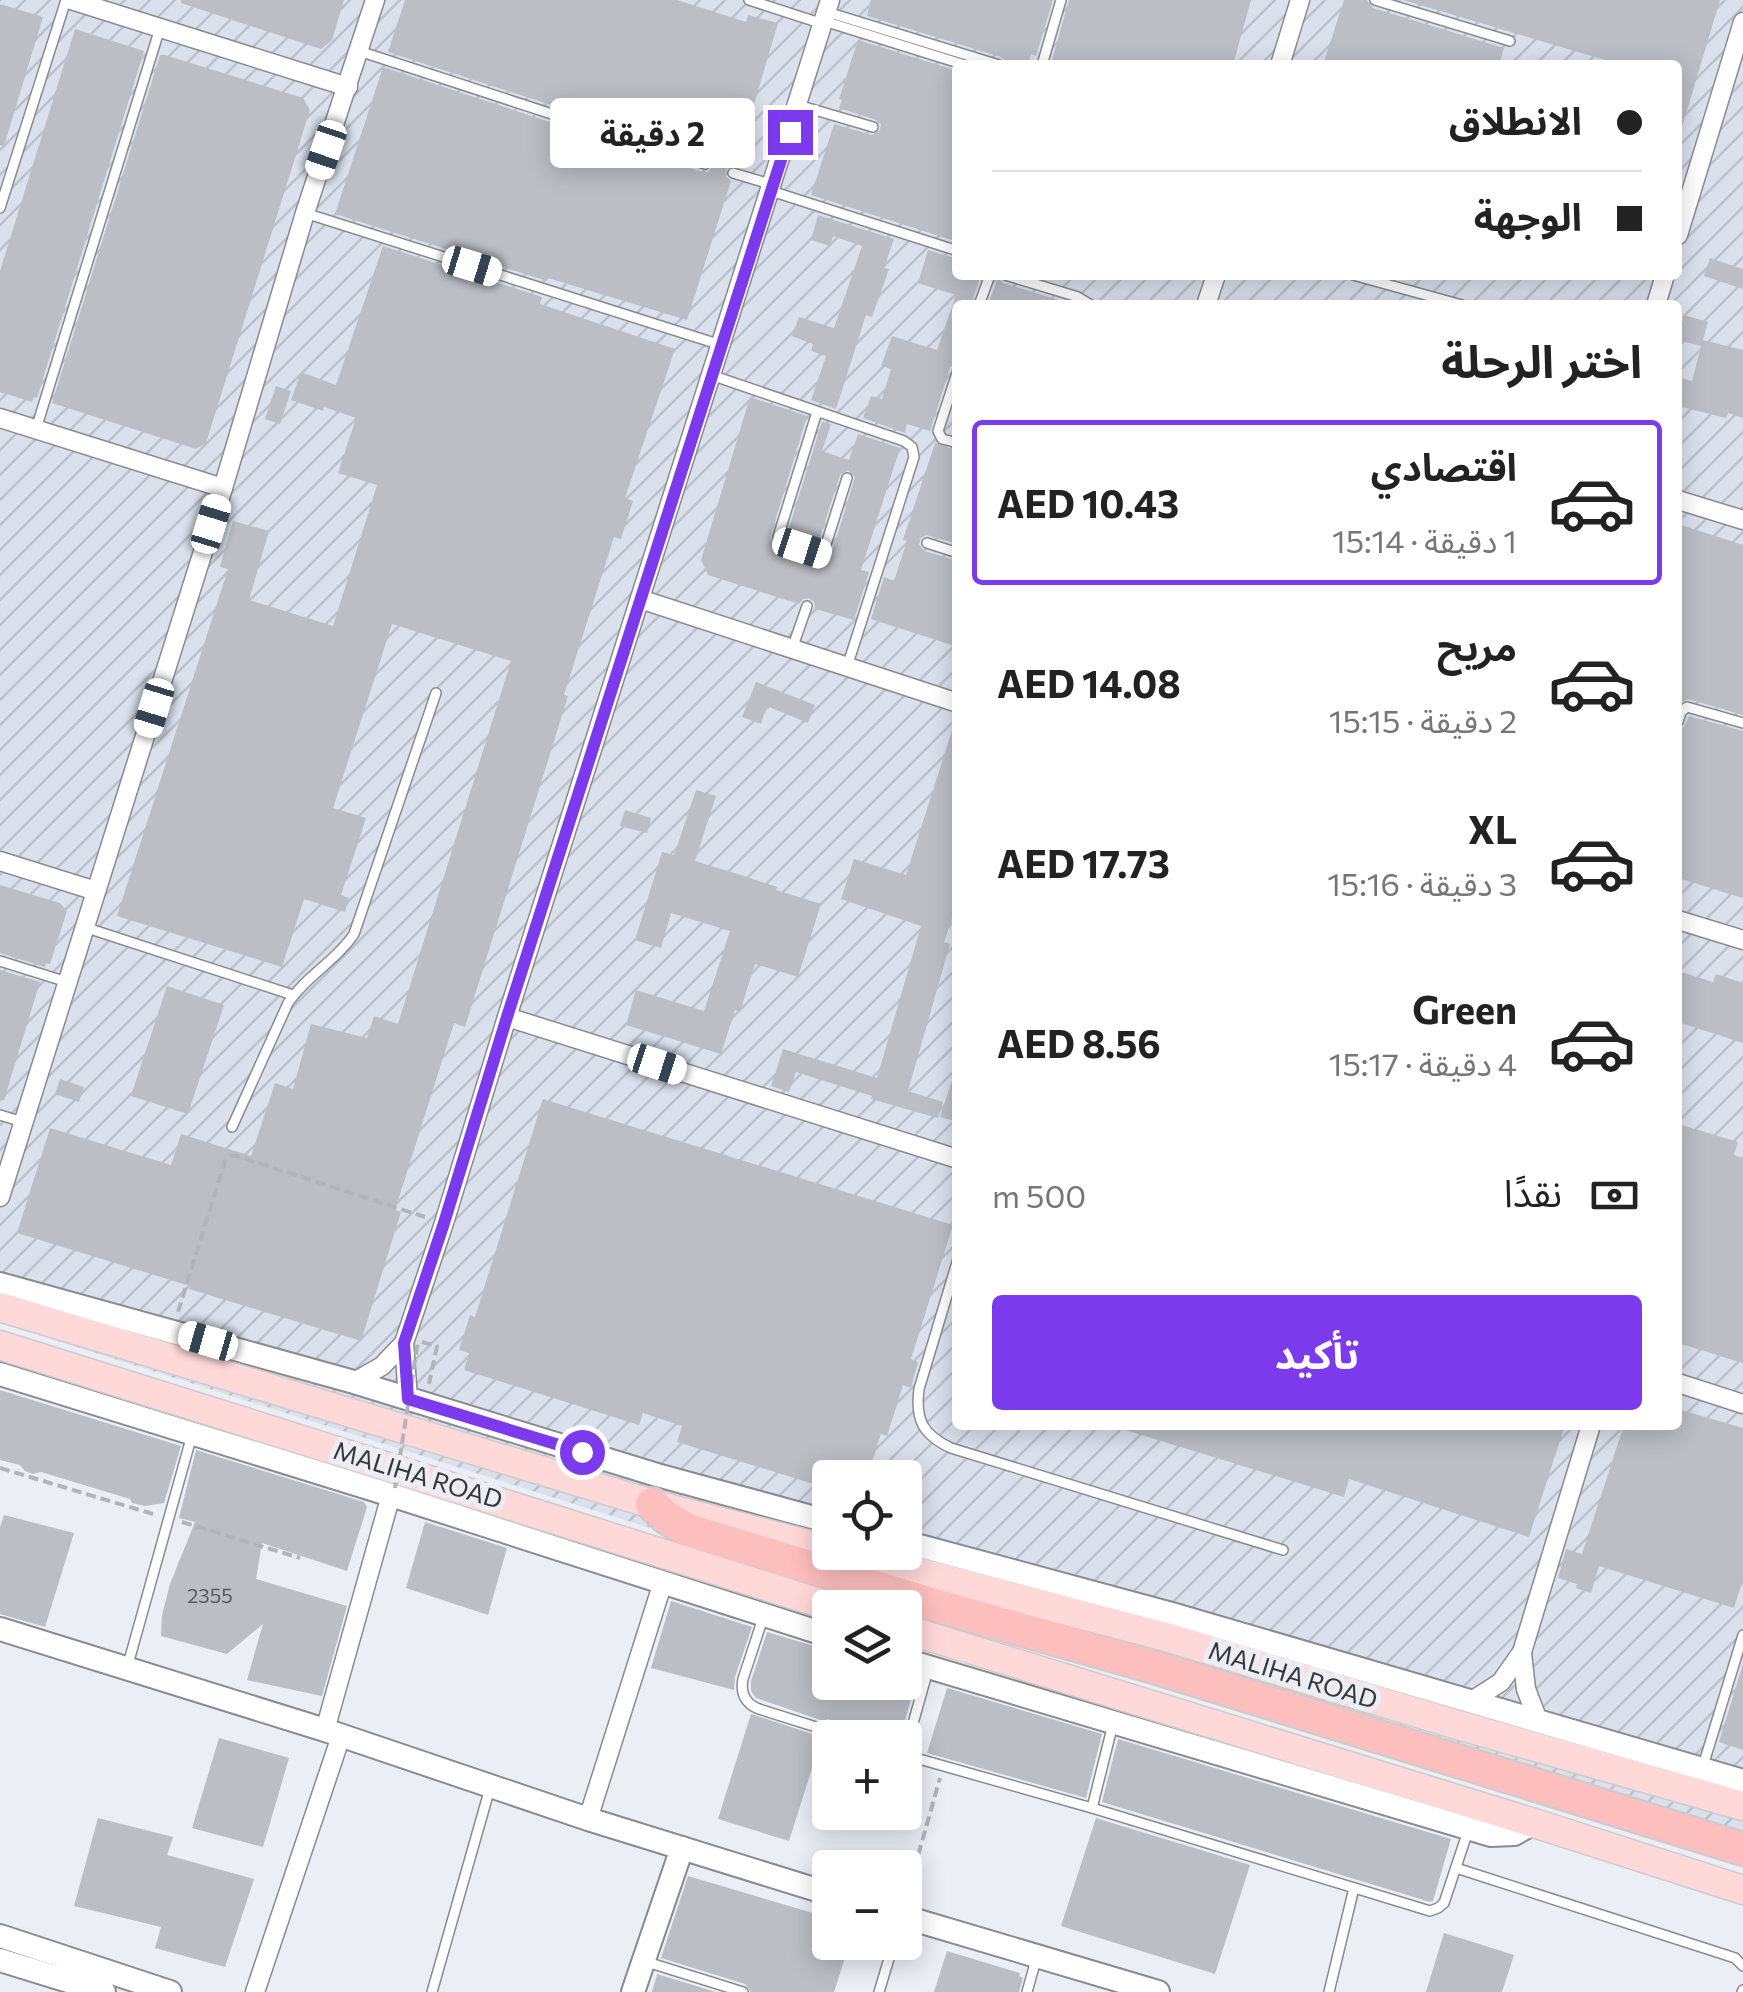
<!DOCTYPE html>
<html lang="ar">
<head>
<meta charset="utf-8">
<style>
	body { margin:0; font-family:Commissioner,"Noto Sans Arabic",sans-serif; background:#f2f2f2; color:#222; direction:rtl; height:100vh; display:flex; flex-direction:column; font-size:38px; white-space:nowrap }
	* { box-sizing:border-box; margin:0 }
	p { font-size:32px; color:#767676 }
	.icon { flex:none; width:55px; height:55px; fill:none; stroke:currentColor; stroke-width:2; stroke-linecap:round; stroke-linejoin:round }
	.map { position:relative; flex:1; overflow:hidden; direction:ltr }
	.drawer { position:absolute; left:952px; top:300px; width:730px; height:1130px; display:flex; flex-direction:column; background:#fff; border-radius:10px; box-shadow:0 5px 25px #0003; direction:rtl }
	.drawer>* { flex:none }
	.hud { position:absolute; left:952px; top:60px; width:730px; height:220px; border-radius:10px; box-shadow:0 5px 25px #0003; direction:rtl; display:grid; align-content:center; height:220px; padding:0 40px; background:#fff }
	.tools { position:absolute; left:812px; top:1460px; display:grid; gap:20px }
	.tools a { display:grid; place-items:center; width:110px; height:110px; border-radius:10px; background:#fff; box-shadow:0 5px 25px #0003; font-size:50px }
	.end { position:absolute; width:45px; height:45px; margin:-22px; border:12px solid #7c3aed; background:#fff; box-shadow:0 0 0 5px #fff }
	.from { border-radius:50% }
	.bubble { position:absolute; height:70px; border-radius:10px; background:#fff; box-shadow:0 5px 25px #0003; font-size:32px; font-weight:700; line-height:70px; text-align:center; direction:rtl }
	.car { position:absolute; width:30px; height:60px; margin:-30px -15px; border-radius:12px; box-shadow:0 0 8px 2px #0007; background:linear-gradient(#fff 24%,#345 0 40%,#fff 0 76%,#345 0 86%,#fff 0) }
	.hud b { display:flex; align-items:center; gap:35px; height:95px; font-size:38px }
	.hud b+b { border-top:2px solid #e0e0e0 }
	.hud i { width:25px; height:25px; background:#222 }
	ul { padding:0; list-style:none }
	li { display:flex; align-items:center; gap:30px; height:165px; margin:0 20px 15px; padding:0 20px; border:5px solid transparent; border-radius:10px }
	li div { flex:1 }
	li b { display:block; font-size:38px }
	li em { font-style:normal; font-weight:700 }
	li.active { border-color:#7c3aed }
	li>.icon { width:90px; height:90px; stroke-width:1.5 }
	h2 { padding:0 40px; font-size:45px; line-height:120px }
	.pay { display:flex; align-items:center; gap:25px; height:110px; padding:0 40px; font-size:38px }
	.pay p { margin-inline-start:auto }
	.primary-button { display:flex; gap:20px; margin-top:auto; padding:20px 40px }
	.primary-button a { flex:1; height:115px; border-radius:10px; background:#7c3aed; color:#fff; font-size:40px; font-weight:700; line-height:115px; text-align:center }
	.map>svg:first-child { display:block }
</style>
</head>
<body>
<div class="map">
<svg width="1743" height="1992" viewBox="0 0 1743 1992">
	<defs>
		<pattern id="industrial-furrows" width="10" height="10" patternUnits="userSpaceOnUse" patternTransform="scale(2.5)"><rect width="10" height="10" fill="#dae1ed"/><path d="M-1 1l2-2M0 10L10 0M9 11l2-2" fill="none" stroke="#bcc2cc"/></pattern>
	</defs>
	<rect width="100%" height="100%" fill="#ebeef5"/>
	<!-- industrial -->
	<path fill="url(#industrial-furrows)" fill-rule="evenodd" d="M0,0H1743V1854L739,1556L0,1323ZM958,65H1678V275H958ZM958,305H1678V1425H958ZM830,1478H905V1552H830Z"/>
	<!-- building -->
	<g fill="#bbbec4">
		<path d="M181,0H344L332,40L321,49L181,3Z"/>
		<path d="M405,0H677L746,22L748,15L778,23L736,165H730L726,170L725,176L731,181L687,320L548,278L547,281L335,214L383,67L702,172H708L712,167L713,161L708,156L388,52Z"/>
		<path d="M871,0H1053L1036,56L1031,54L1028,65H1015L1007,62L1001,57L867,16Z"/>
		<path d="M1069,0H1251L1233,65H1067L1052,60Z"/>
		<path d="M1344,0H1367L1373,8L1504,48L1499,65H1323Z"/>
		<path d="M1403,0H1720L1682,127L1678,126V65H1622Z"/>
		<path d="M0,4L43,17L4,146L0,145Z"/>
		<path d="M75,29L144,51L37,398L34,397L32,402L0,392V271Z"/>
		<path d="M858,40L958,71V242L811,195L834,124L872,135L880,130L881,124L876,120L839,108L842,100L839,99Z"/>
		<path d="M160,55H165L303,98L310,110L206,443L196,449L52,403Z"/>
		<path d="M818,215L894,239L884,268L889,269L872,317L866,315L836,409L811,400L826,356L811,351L813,344L792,336L799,317L834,328L862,246L833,236L830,246L811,240Z"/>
		<path d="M383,246L542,297L540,304L675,349L625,498L633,501L621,539L614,537L564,695L568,696L465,1027L454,1023L395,1210L401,1212L361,1341L189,1289L190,1286L17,1233L50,1128L171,1165L181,1134L251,1156L275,1083L293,1089L311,1024L367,1038L374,1016L398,1024L511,661L392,624L333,808L366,818L341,895L349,898L345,912L304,899L282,967L117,916L228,569L220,567L233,521L269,531L249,600L333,626L377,485L338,473L356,418L324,407L323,411L291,400L301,372L336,385Z"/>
		<path d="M928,250L958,259V275H981L971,305H958V362L950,367L930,431L907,424L905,433L863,418L871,396L882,399L891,369L881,366L892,336L937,350L956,295L918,283Z"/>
		<path d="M1710,258L1743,269V289L1704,276Z"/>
		<path d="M998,278L1003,283L1062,301L1061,305H988Z"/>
		<path d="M1684,315L1708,322L1703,340L1743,350V418L1728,413L1726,418L1678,406V377L1692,381L1701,346L1678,340Z"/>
		<path d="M276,386L291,391L280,424L265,419Z"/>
		<path d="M750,397L807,416L770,538L778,548L815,560L819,564L825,565L830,559L855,477L848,470L840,475L818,544L787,534L822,422L831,424L822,451L849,460L858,434L900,448L861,570L869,572L854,620L815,609L814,602L809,598L803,599L799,604L708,575L701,560Z"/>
		<path d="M935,443L958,451V544L926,535L921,538L919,544L924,551L958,561V647L871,619L884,577L894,581L907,541L903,540Z"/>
		<path d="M1678,524L1743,545V715L1688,699L1678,704Z"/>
		<path d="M756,682L815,705L808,723L767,706L761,724L742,717Z"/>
		<path d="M1689,716L1743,731V898L1678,878V730L1684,727Z"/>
		<path d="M954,724L958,725V901L944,942L950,944L908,1091L943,1102L938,1118L871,1099L872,1096L796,1072L789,1092L771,1086L783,1049L877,1078L921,926L841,899L854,859L906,875Z"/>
		<path d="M696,790L716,796L695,861L747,877L777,887L776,890L821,904L798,977L755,964L740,1012L735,1010L721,1054L626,1025L636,990L704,1011L730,931L671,913L661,948L635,940L662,852L674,855Z"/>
		<path d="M625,810L651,818L647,833L620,826Z"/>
		<path d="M0,885L60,903L67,911L50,964L46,963L45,967L0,953Z"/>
		<path d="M0,970L40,982L4,1100H0Z"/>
		<path d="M1681,972L1713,982L1716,974L1743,983V1043L1678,1022V983Z"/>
		<path d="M167,986L224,1005L188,1114L131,1096Z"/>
		<path d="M954,1074L958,1075V1122L940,1117Z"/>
		<path d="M60,1079L84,1087L79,1102L55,1094Z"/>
		<path d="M543,1099L953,1225L911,1359L918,1362L911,1388L903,1385L887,1436L881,1434L867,1478H830V1489L677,1442L682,1426L643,1413L639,1425L464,1370L469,1353L459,1350L470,1315L475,1317Z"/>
		<path d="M1678,1124L1738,1142L1734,1155L1743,1158V1363L1678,1343Z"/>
		<path d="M0,1390L181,1446L164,1503L145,1506L132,1503L130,1499L41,1472L33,1474L25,1471L20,1465L0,1460Z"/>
		<path d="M1678,1409L1743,1428V1579L1734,1608L1599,1566L1591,1593L1576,1588L1577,1584L1558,1578L1566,1549L1582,1554L1624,1425H1678Z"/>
		<path d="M1123,1425H1565L1529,1537L1349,1479L1344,1497L1122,1429Z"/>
		<path d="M196,1450L364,1502L367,1507L347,1571L262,1543L256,1579L347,1606L322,1696L247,1680L263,1624L227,1654L161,1636L162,1615L170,1584L195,1522L179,1518Z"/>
		<path d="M4,1515L74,1533L45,1627L0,1614V1527Z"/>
		<path d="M425,1522L507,1548L488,1615L406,1588Z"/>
		<path d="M671,1601L752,1627L735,1677L734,1690L651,1668Z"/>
		<path d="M767,1632L830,1651V1682H916L900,1738H887L827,1719L826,1722L756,1698L751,1691V1681Z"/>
		<path d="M1743,1664V1750L1719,1742Z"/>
		<path d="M947,1688L1102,1734L1086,1798L927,1753Z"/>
		<path d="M751,1714L822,1737L789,1841L718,1819Z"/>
		<path d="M219,1738L289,1758L263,1847L192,1828Z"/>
		<path d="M1118,1739L1451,1839L1433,1901L1430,1902L1102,1802Z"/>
		<path d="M98,1818L173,1837L167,1855L254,1879L225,1967L155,1948L161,1927L74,1906Z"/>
		<path d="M1096,1818L1250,1865L1215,1974L1061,1926Z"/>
		<path d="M688,1876L830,1918V1942H850L834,1992H751L745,1984L661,1958Z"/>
		<path d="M1444,1933L1514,1955L1502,1992H1426Z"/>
		<path d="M947,1951L1020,1973L1019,1976L1023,1978L1019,1992H934Z"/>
		<path d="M657,1974L716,1992H652Z"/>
	</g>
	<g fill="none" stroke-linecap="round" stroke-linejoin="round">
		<defs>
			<g id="service">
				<path d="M749,0L823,24"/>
				<path d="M1375,0L1510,41"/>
				<path d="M827,12L999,65"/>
				<path d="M824,21L965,65"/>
				<path d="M359,51L705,164"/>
				<path d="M1042,65L1061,0"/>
				<path d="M798,105L873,127"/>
				<path d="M733,173L770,184"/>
				<path d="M771,191L958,251"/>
				<path d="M0,208L66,0"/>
				<path d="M305,213L721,345"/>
				<path d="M1005,275L1078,297L1091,305"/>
				<path d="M1353,275L1462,305"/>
				<path d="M979,305L990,275"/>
				<path d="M958,370L938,431L942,439L958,443"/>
				<path d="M711,375L904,441L912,447L914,457L847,667"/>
				<path d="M817,412L778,537L781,541L822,554"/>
				<path d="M36,429L160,28"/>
				<path d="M927,543L958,553"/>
				<path d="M822,557L847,478"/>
				<path d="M792,649L807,606"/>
				<path d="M1678,722L1681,712L1687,707L1743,723"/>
				<path d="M84,927L293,995"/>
				<path d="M0,961L67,982"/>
				<path d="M0,1115L23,1122"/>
				<path d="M232,1127L288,1003C306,976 336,961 354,934L436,693"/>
				<path d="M958,1259L919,1389C915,1420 923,1435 951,1448L1283,1550"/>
				<path d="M764,1615L743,1679C740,1694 746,1704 759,1709L851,1738"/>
				<path d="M127,1668L192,1435"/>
				<path d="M905,1752L928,1670"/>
				<path d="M905,1755L1092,1808L1430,1911L1438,1908L1444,1903L1468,1831"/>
				<path d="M1703,1766L1743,1635"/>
				<path d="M1092,1808L1113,1724"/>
				<path d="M1456,1868L1729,1956L1735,1958L1743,1966"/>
				<path d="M647,1962L743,1992"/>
				<path d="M432,1992L490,1788"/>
				<path d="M879,1992L894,1942"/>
				<path d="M1027,1992L1037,1956"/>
				<path d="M1329,1992L1354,1888"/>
				<path d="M1742,1992L1743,1990"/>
			</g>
			<g id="minor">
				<path d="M71,0L348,87"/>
				<path d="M1280,65L1300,0"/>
				<path d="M1678,235L1743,22"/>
				<path d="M1206,305L1216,275"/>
				<path d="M1656,305L1665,275"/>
				<path d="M0,418L223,488"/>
				<path d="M1678,500L1743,520"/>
				<path d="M640,599L958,703"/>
				<path d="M0,861L96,891"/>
				<path d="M1678,920L1743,940"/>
				<path d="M507,1017L958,1159"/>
				<path d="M0,1197L223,488L305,213L375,0"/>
				<path d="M354,1382L382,1366L404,1343"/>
				<path d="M1678,1383L1743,1404"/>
				<path d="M408,1399L404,1343L444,1223L507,1017L830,0"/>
				<path d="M1522,1653L1526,1689L1539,1723"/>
				<path d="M1470,1702L1501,1682L1522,1652L1591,1425"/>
				<path d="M325,1730L391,1495"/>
				<path d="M588,1819L663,1582"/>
				<path d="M255,1992L341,1736"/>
			</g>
			<g id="tertiary">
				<path d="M0,1284L354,1382L657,1475L830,1522"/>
				<path d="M0,1374L391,1495L830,1636"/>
				<path d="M905,1542L1172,1614L1743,1781"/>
				<path d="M0,1629L325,1730L588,1819L830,1894"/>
				<path d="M905,1660L1491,1835L1514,1834L1534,1823"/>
				<path d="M905,1917L1158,1992"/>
				<path d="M0,1936L170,1992"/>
				<path d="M0,1960L104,1992"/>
				<path d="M633,1992L682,1848"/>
			</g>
			<g id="primary">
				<path d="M0,1307L652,1504L830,1550"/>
				<path d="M0,1345L836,1608"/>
				<path d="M842,1552L1166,1637L1458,1725L1743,1806"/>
				<path d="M905,1629L1534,1823L1743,1890"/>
			</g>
			<path id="motorway" d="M652,1504L667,1518L688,1530L931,1604L1157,1668L1743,1849"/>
		</defs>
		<!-- service casing -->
		<use href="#service" stroke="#888b91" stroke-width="12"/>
		<!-- minor casing -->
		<use href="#minor" stroke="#888b91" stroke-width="21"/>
		<!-- tertiary casing -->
		<use href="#tertiary" stroke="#888b91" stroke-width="26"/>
		<!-- primary casing -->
		<use href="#primary" stroke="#cbcbcc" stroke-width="31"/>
		<!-- motorway casing -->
		<use href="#motorway" stroke="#cbcbcc" stroke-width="36"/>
		<!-- path -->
		<g stroke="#b1b4b9" stroke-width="4" stroke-dasharray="10 5" stroke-linecap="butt">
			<path d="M178,1312L225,1161L230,1156H237L425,1217"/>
			<path d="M422,1342L437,1346L429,1384"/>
			<path d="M0,1468L153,1514"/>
			<path d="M182,1522L300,1558"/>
			<path d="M906,1898L940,1778"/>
		</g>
		<!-- service -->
		<use href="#service" stroke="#fff" stroke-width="9"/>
		<!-- minor -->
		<use href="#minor" stroke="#fff" stroke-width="18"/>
		<!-- tertiary -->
		<use href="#tertiary" stroke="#fff" stroke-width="22"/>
		<!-- primary -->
		<use href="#primary" stroke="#fed9d8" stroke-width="28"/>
		<!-- motorway -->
		<use href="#motorway" stroke="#fdbfbe" stroke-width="32"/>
		<!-- path-bridge -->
		<path stroke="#b1b4b9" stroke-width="4" stroke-dasharray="10 5" stroke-linecap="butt" d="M395,1488L418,1341"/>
	</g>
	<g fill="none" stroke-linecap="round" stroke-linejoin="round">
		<!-- route -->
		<path stroke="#7c3aed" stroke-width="12" d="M582,1452L408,1399L404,1343L444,1223L507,1017L790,132"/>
	</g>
	<g text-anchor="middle" stroke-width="10" stroke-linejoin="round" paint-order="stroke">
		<!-- number labels -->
		<g font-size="20" fill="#585a5d">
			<text x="210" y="1603">2355</text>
		</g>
		<!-- street labels -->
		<g font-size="25" fill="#37383b" stroke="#ebeef5">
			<text transform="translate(418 1475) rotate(17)" y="9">MALIHA ROAD</text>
			<text transform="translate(1293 1675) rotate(17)" y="9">MALIHA ROAD</text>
		</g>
	</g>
</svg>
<div class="tools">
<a><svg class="icon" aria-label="locate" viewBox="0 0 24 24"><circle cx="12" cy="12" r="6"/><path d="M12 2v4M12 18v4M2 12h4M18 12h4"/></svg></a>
<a><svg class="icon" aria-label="layers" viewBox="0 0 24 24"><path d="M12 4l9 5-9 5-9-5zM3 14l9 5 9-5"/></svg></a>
<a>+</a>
<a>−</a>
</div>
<i class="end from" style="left:582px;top:1452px"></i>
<i class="end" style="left:790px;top:132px"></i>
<div class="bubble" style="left:550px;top:98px;width:205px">2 دقيقة</div>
<i class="car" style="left:326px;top:150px;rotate:199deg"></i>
<i class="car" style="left:472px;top:266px;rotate:107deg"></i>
<i class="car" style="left:211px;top:524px;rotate:17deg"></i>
<i class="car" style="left:802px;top:548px;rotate:108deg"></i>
<i class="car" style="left:154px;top:708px;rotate:197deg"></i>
<i class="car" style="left:657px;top:1064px;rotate:108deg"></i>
<i class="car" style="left:208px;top:1341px;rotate:286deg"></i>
<div class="hud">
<b><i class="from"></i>الانطلاق</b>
<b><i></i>الوجهة</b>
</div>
<section class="drawer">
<h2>اختر الرحلة</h2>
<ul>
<li class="active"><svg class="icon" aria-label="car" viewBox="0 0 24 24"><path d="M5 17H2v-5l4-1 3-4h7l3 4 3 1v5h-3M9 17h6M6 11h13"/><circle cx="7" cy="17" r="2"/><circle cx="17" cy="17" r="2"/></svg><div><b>اقتصادي</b><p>1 دقيقة · 15:14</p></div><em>AED 10.43</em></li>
<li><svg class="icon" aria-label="car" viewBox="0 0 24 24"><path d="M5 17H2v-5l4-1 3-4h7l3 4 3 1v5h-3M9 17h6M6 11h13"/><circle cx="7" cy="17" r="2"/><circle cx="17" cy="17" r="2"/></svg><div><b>مريح</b><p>2 دقيقة · 15:15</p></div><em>AED 14.08</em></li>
<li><svg class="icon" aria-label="car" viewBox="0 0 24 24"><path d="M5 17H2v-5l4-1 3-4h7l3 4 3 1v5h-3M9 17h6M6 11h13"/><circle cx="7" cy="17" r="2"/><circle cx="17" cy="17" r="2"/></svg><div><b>XL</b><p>3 دقيقة · 15:16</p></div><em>AED 17.73</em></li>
<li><svg class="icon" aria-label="car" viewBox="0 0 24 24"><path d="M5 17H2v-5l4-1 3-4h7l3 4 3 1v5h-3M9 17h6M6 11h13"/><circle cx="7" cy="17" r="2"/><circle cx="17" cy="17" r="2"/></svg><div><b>Green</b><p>4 دقيقة · 15:17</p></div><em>AED 8.56</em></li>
</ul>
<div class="pay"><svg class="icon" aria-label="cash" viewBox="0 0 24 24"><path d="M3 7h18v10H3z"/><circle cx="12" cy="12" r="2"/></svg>نقدًا<p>500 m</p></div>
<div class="primary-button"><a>تأكيد</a></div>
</section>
</div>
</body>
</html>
